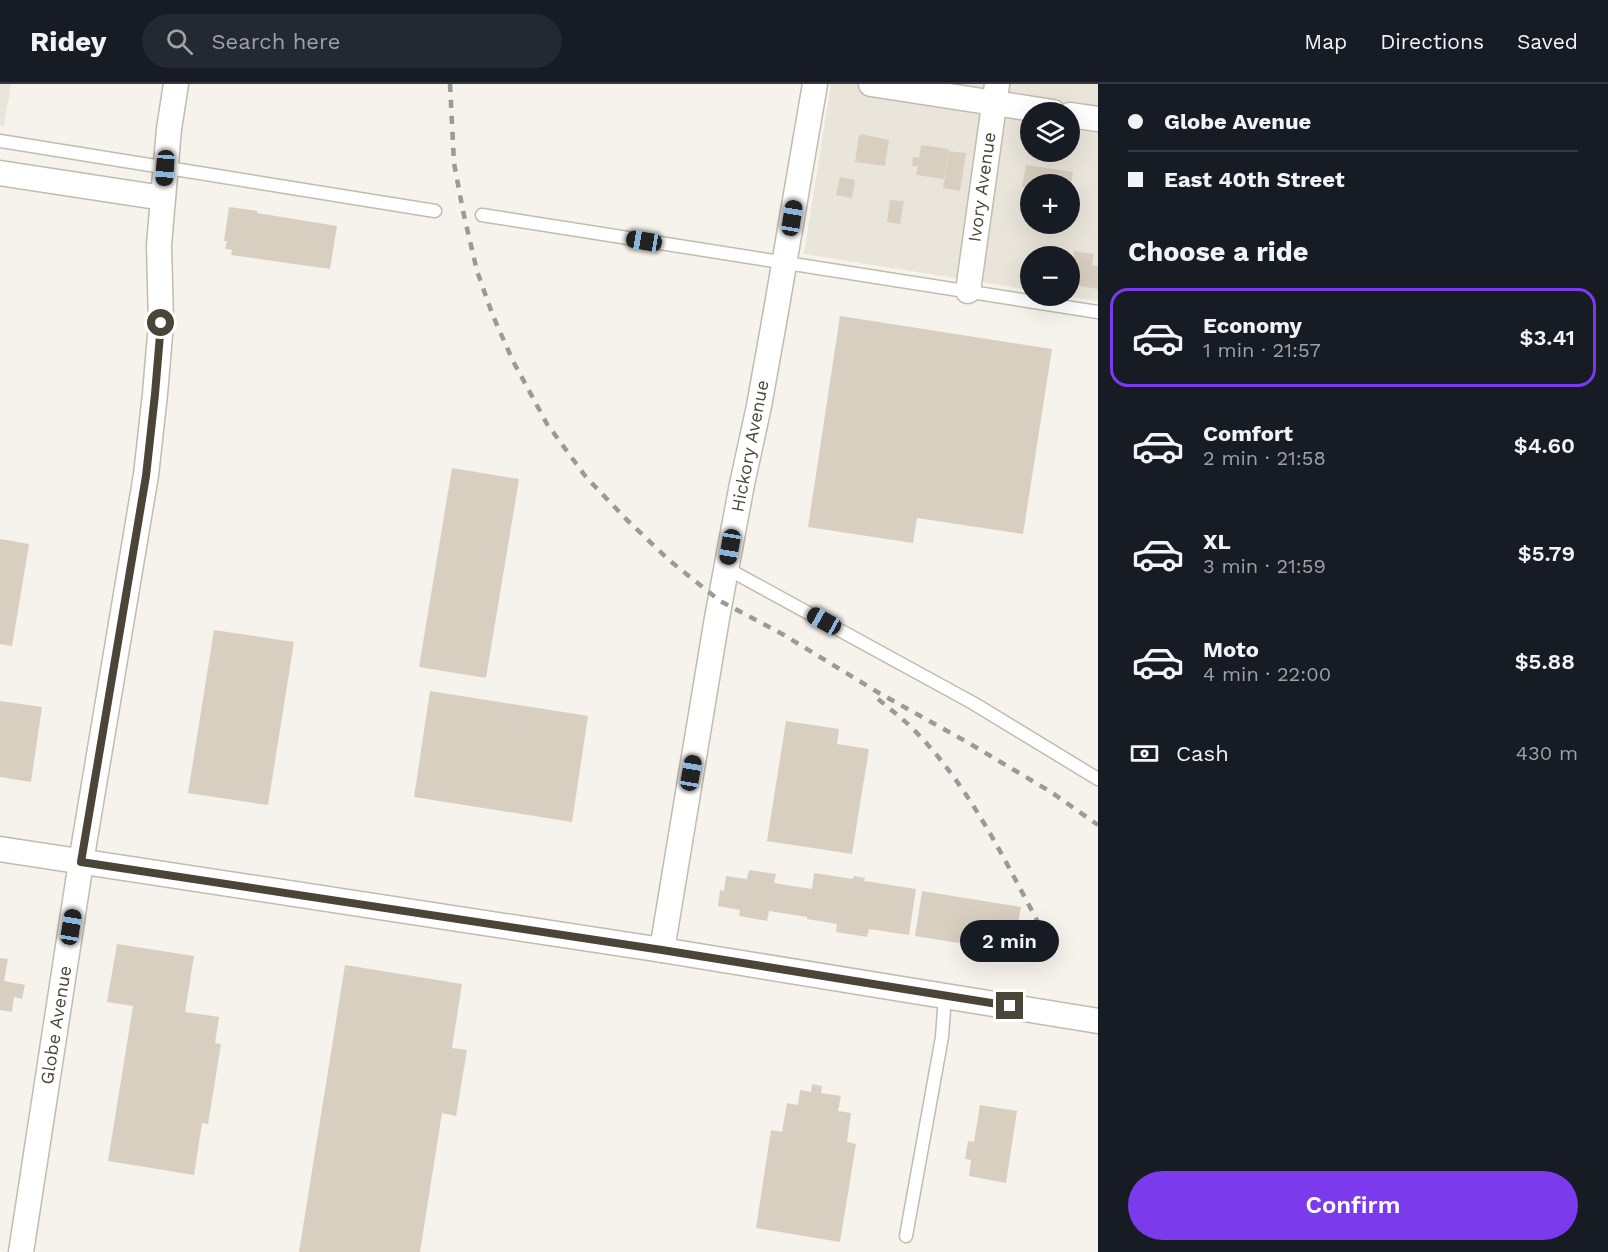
<!DOCTYPE html>
<html lang="en">
<head>
<meta charset="utf-8">
<style>
	body { margin:0; font-family:"Work Sans",sans-serif; background:#242831; color:#f1f3f6; height:100vh; display:flex; flex-direction:column; font-size:22px; white-space:nowrap }
	* { box-sizing:border-box; margin:0 }
	p { font-size:20px; color:#9ea1a6 }
	.icon { flex:none; width:33px; height:33px; fill:none; stroke:currentColor; stroke-width:2; stroke-linecap:round; stroke-linejoin:round }
	.map { position:relative; flex:1; overflow:hidden }
	.sheet { display:flex; flex-direction:column; background:#171b24; width:510px }
	.sheet>* { flex:none }
	.top-card { display:grid; align-content:center; height:132px; padding:0 30px; background:#171b24 }
	.fabs { position:absolute; left:1020px; top:18px; display:grid; gap:12px }
	.fabs a { display:grid; place-items:center; width:60px; height:60px; border-radius:50%; background:#171b24; box-shadow:0 6px 24px #0002; font-size:30px }
	.end { position:absolute; width:27px; height:27px; margin:-14px; border:8px solid #4b4439; background:#fff; box-shadow:0 0 0 3px #fff }
	.from { border-radius:50% }
	.bubble { position:absolute; height:42px; border-radius:21px; background:#171b24; box-shadow:0 6px 24px #0002; font-size:20px; font-weight:600; line-height:42px; text-align:center }
	.car { position:absolute; width:18px; height:36px; margin:-18px -9px; border-radius:8px; box-shadow:0 0 4px 2px #0007; background:linear-gradient(#222 24%,#8ab4d8 0 40%,#222 0 76%,#8ab4d8 0 86%,#222 0) }
	.top-card b { display:flex; align-items:center; gap:21px; height:57px; font-size:22px }
	.top-card b+b { border-top:2px solid #363941 }
	.top-card i { width:15px; height:15px; background:#f1f3f6 }
	ul { padding:0; list-style:none }
	li { display:flex; align-items:center; gap:18px; height:99px; margin:0 12px 9px; padding:0 18px; border:3px solid transparent; border-radius:18px }
	li div { flex:1 }
	li b { display:block; font-size:22px }
	li em { font-style:normal; font-weight:600 }
	li.active { border-color:#7c3aed }
	li>.icon { width:54px; height:54px; stroke-width:1.5 }
	h2 { padding:0 30px; font-size:27px; line-height:72px }
	.pay { display:flex; align-items:center; gap:15px; height:66px; padding:0 30px; font-size:22px }
	.pay p { margin-inline-start:auto }
	.cta { display:flex; gap:12px; margin-top:auto; padding:12px 30px }
	.cta a { flex:1; height:69px; border-radius:36px; background:#7c3aed; color:#fff; font-size:24px; font-weight:600; line-height:69px; text-align:center }
	header { display:flex; align-items:center; gap:36px; box-sizing:border-box; height:84px; padding:0 30px; background:#171b24; border-bottom:2px solid #363941 }
	header strong { font-size:28px }
	nav { display:flex; gap:33px; margin-inline-start:auto; font-size:21px }
	.search { width:420px; height:54px; background:#242831; display:flex; align-items:center; gap:15px; box-sizing:border-box; padding:0 21px; border-radius:33px; color:#9ea1a6; font-size:22px }
	main { display:flex; flex:1; min-height:0 }
	.map>svg:first-child { display:block }
</style>
</head>
<body>
<header>
<strong>Ridey</strong>
<div class="search"><svg class="icon" aria-label="search" viewBox="0 0 24 24"><circle cx="10" cy="10" r="6"/><path d="M15 15l6 6"/></svg>Search here</div>
<nav><a>Map</a><a>Directions</a><a>Saved</a></nav>
</header>
<main>
<div class="map">
<svg width="1098" height="1168" viewBox="0 0 1098 1168">
	<rect width="100%" height="100%" fill="#f6f3ec"/>
	<!-- residential -->
	<g fill="#eae5da" fill-rule="evenodd">
		<path d="M0,0H11L4,42L0,41Z"/>
		<path d="M831,0H1098V217L1065,212H1070V172H1030V206L804,170ZM1030,28H1070V68H1030ZM1030,100H1070V140H1030Z"/>
	</g>
	<!-- building -->
	<g fill="#d8cfc1">
		<path d="M861,50L889,56L885,82L855,78L859,51L861,52Z"/>
		<path d="M921,61L949,65L944,95L916,91L918,82H912L913,73L919,74Z"/>
		<path d="M949,67L966,69L960,107L943,104Z"/>
		<path d="M1026,81L1073,88L1071,100H1030V104L1022,103Z"/>
		<path d="M840,93L855,96L852,114L836,111Z"/>
		<path d="M890,116L904,117L900,140L887,138Z"/>
		<path d="M229,123L258,127L257,129L337,142L330,185L231,171L232,166L225,165L227,157H224Z"/>
		<path d="M1074,167L1094,170L1092,181L1098,182V205L1070,200Z"/>
		<path d="M840,232L1052,265L1023,450L917,434L913,459L808,443Z"/>
		<path d="M452,384L519,395L486,594L419,583Z"/>
		<path d="M0,455L29,460L12,562L0,560Z"/>
		<path d="M214,546L294,558L268,721L188,709Z"/>
		<path d="M430,607L588,632L572,738L414,713Z"/>
		<path d="M0,617L42,623L31,698L0,693Z"/>
		<path d="M786,637L839,645L837,660L869,665L852,770L767,757Z"/>
		<path d="M749,786L776,790L774,799L812,805L814,789L853,795L854,792L865,794L864,797L916,805L909,851L869,845L867,853L836,848L837,840L807,835V833L769,827L767,837L739,832L740,826L718,822L720,806L724,807L726,792L747,795Z"/>
		<path d="M922,807L1021,823L1018,840L1046,845L1041,872L915,852Z"/>
		<path d="M117,860L194,872L185,928L219,933L215,959L221,960L208,1040L202,1039L194,1091L108,1077L133,922L107,918Z"/>
		<path d="M0,874L8,875L4,897L25,901L22,915L14,913L12,928L0,926Z"/>
		<path d="M345,881L462,900L452,964L467,966L456,1032L442,1029L420,1168H299Z"/>
		<path d="M812,1000L822,1002L821,1009L841,1012L838,1027L851,1029L847,1058L856,1060L840,1158L756,1144L771,1046L782,1048L787,1019L798,1021L800,1006L811,1008Z"/>
		<path d="M980,1021L1017,1027L1006,1099L969,1092L971,1076L965,1075L968,1057L974,1058Z"/>
	</g>
	<g fill="none" stroke-linecap="round" stroke-linejoin="round">
		<defs>
			<g id="lane">
				<path d="M0,57L435,127"/>
				<path d="M482,131L1098,228"/>
				<path d="M726,484L973,619L1098,695"/>
				<path d="M906,1152L942,953L945,912"/>
			</g>
			<g id="street">
				<path d="M871,0L1053,28"/>
				<path d="M1070,31L1098,35"/>
				<path d="M0,89L163,114"/>
				<path d="M968,207L997,0"/>
				<path d="M0,765L662,866L1098,937"/>
				<path d="M662,866L717,534L742,400L759,322L776,227L815,0"/>
				<path d="M21,1168L81,778L146,391L155,310L161,239L159,161L169,45L176,0"/>
			</g>
		</defs>
		<!-- lane casing -->
		<use href="#lane" stroke="#c2bbae" stroke-width="15"/>
		<!-- street casing -->
		<use href="#street" stroke="#c2bbae" stroke-width="27"/>
		<!-- lane -->
		<use href="#lane" stroke="#fff" stroke-width="12"/>
		<!-- street -->
		<use href="#street" stroke="#fff" stroke-width="24"/>
		<!-- rail -->
		<g stroke="#9a9a9a" stroke-width="4.5" stroke-dasharray="8 8" stroke-linecap="butt">
			<path d="M450,0L454,79L463,127L477,187L493,232L513,277L547,340L586,393L627,436L669,476L720,517L784,551L879,609L967,658L1051,708L1098,741"/>
			<path d="M878,615C890,625 902,634 913,645C969,701 1003,773 1040,842"/>
		</g>
	</g>
	<g fill="none" stroke-linecap="round" stroke-linejoin="round">
		<!-- route -->
		<path stroke="#4b4439" stroke-width="8" d="M161,239L155,310L146,392L81,778L662,866L1010,922"/>
	</g>
	<g text-anchor="middle" stroke-width="4.5" stroke-linejoin="round" paint-order="stroke">
		<!-- street labels -->
		<g font-size="18" fill="#4b4439" stroke="#fff">
			<text transform="translate(982 103) rotate(-82)" y="6">Ivory Avenue</text>
			<text transform="translate(750 362) rotate(-79)" y="6">Hickory Avenue</text>
			<text transform="translate(56 941) rotate(-81)" y="6">Globe Avenue</text>
		</g>
	</g>
</svg>
<div class="fabs">
<a><svg class="icon" aria-label="layers" viewBox="0 0 24 24"><path d="M12 4l9 5-9 5-9-5zM3 14l9 5 9-5"/></svg></a>
<a>+</a>
<a>−</a>
</div>
<i class="end from" style="left:161px;top:239px"></i>
<i class="end" style="left:1010px;top:922px"></i>
<div class="bubble" style="left:960px;top:836px;width:99px">2 min</div>
<i class="car" style="left:165px;top:84px;rotate:184deg"></i>
<i class="car" style="left:792px;top:134px;rotate:9deg"></i>
<i class="car" style="left:644px;top:157px;rotate:279deg"></i>
<i class="car" style="left:730px;top:463px;rotate:190deg"></i>
<i class="car" style="left:824px;top:537px;rotate:299deg"></i>
<i class="car" style="left:691px;top:689px;rotate:10deg"></i>
<i class="car" style="left:71px;top:843px;rotate:9deg"></i>
</div>
<section class="sheet">
<div class="top-card">
<b><i class="from"></i>Globe Avenue</b>
<b><i></i>East 40th Street</b>
</div>
<h2>Choose a ride</h2>
<ul>
<li class="active"><svg class="icon" aria-label="car" viewBox="0 0 24 24"><path d="M5 17H2v-5l4-1 3-4h7l3 4 3 1v5h-3M9 17h6M6 11h13"/><circle cx="7" cy="17" r="2"/><circle cx="17" cy="17" r="2"/></svg><div><b>Economy</b><p>1 min · 21:57</p></div><em>$3.41</em></li>
<li><svg class="icon" aria-label="car" viewBox="0 0 24 24"><path d="M5 17H2v-5l4-1 3-4h7l3 4 3 1v5h-3M9 17h6M6 11h13"/><circle cx="7" cy="17" r="2"/><circle cx="17" cy="17" r="2"/></svg><div><b>Comfort</b><p>2 min · 21:58</p></div><em>$4.60</em></li>
<li><svg class="icon" aria-label="car" viewBox="0 0 24 24"><path d="M5 17H2v-5l4-1 3-4h7l3 4 3 1v5h-3M9 17h6M6 11h13"/><circle cx="7" cy="17" r="2"/><circle cx="17" cy="17" r="2"/></svg><div><b>XL</b><p>3 min · 21:59</p></div><em>$5.79</em></li>
<li><svg class="icon" aria-label="car" viewBox="0 0 24 24"><path d="M5 17H2v-5l4-1 3-4h7l3 4 3 1v5h-3M9 17h6M6 11h13"/><circle cx="7" cy="17" r="2"/><circle cx="17" cy="17" r="2"/></svg><div><b>Moto</b><p>4 min · 22:00</p></div><em>$5.88</em></li>
</ul>
<div class="pay"><svg class="icon" aria-label="cash" viewBox="0 0 24 24"><path d="M3 7h18v10H3z"/><circle cx="12" cy="12" r="2"/></svg>Cash<p>430 m</p></div>
<div class="cta"><a>Confirm</a></div>
</section>
</main>
</body>
</html>
